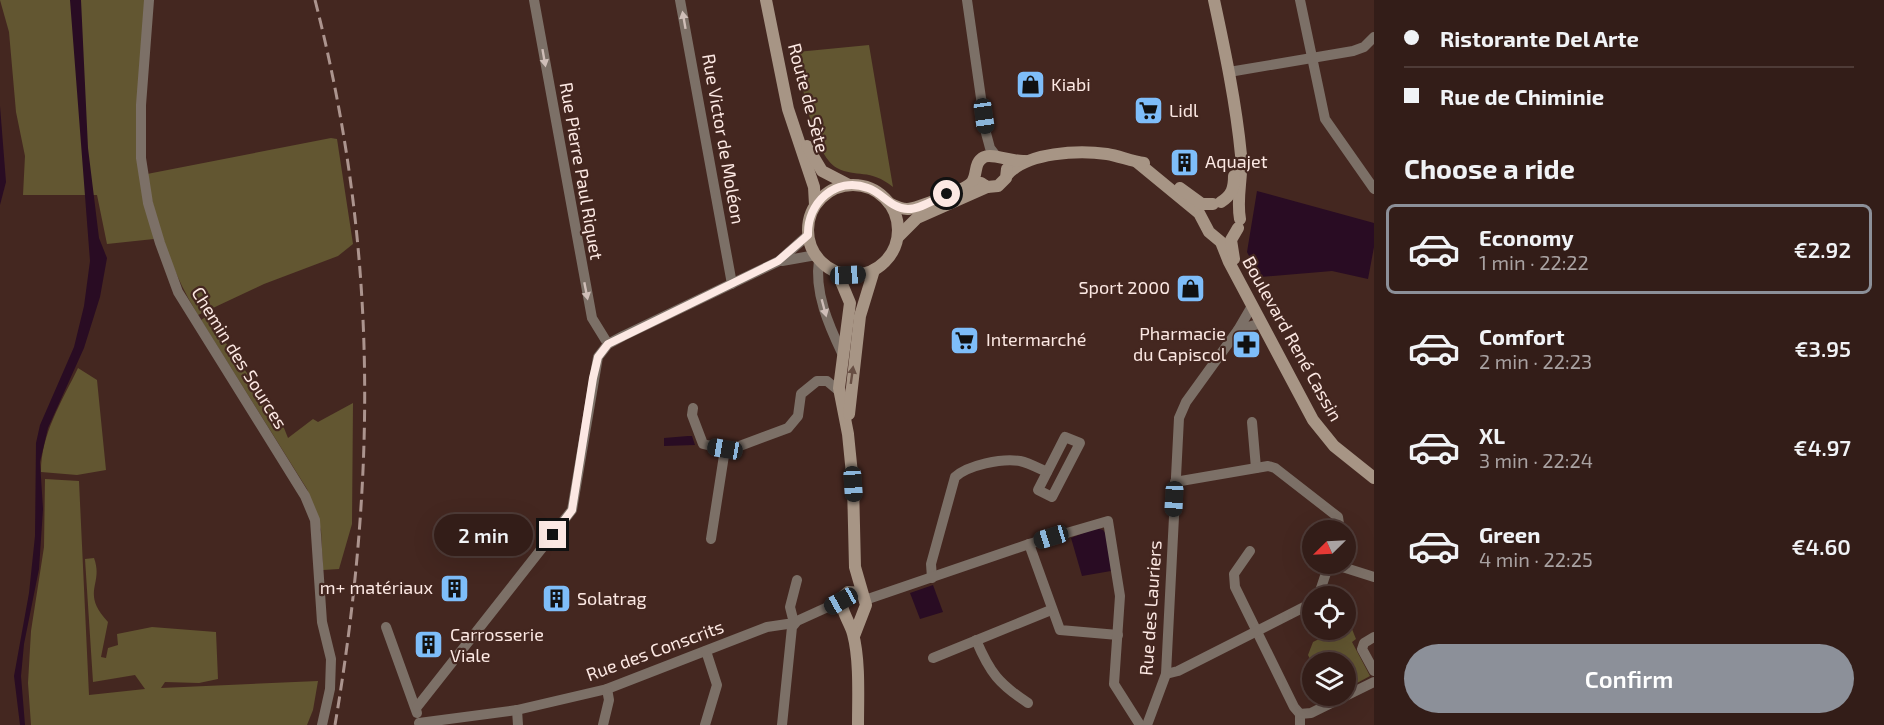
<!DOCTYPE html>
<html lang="en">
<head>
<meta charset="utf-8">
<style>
	body { margin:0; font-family:"Exo 2",sans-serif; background:#3b2621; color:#f1f3f6; height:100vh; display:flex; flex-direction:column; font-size:22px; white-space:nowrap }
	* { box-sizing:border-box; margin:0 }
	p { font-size:20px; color:#a9a2a2 }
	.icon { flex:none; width:33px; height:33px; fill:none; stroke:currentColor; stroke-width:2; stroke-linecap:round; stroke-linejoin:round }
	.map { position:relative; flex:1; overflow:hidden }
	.drawer { display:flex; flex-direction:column; background:#331d18; width:510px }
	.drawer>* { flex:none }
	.top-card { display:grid; align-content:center; height:132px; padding:0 30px; background:#331d18 }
	.needle { width:39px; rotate:246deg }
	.buttons { position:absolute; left:1302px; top:520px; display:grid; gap:12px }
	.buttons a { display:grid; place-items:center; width:54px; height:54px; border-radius:50%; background:#331d18; box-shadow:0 6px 24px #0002,0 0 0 2px #4e3b37; font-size:30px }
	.end { position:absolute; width:27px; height:27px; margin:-14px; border:8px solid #fce8e3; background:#111; box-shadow:0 0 0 3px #111 }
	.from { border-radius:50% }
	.bubble { position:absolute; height:42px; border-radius:21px; background:#331d18; box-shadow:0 6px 24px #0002,0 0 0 2px #4e3b37; font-size:20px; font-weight:600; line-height:42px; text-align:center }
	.car { position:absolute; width:18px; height:36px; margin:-18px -9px; border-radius:8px; box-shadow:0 0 4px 2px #0007; background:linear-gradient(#222 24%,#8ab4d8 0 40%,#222 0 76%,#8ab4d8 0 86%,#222 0) }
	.top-card b { display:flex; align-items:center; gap:21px; height:57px; font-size:22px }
	.top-card b+b { border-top:2px solid #4e3b37 }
	.top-card i { width:15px; height:15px; background:#f1f3f6 }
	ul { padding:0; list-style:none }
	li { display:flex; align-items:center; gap:18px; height:90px; margin:0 12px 9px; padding:0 18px; border:3px solid transparent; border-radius:9px }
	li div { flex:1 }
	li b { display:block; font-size:22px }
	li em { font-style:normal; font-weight:600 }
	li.selected { border-color:#8c9099 }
	li>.icon { width:54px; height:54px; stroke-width:1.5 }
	h2 { padding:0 30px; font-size:27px; line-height:72px }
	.primary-button { display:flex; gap:12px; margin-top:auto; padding:12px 30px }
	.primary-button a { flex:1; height:69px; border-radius:36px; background:#8c9099; color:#fff; font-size:24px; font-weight:600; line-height:69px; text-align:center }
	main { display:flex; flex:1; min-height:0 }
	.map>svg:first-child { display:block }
</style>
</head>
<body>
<main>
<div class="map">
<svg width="1374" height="725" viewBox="0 0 1374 725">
	<rect width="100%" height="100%" fill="#442720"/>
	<!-- green -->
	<g fill="#625631">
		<path d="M0,0H145L138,89L154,239L107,244L97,195H23L25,156L16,112L9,32Z"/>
		<path d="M869,45L893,187C870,168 856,178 837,168C813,155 800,78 797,52Z"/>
		<path d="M331,138L337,139L353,244L338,256L264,284L198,315C172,273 155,223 147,174Z"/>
		<path d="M207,316L282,423L288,438L313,419L318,422L353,403L352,524L339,569L323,570L321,530L307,489L201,320Z"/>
		<path d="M78,368L97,380L106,470L77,475L41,472C41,434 62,401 78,368Z"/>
		<path d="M45,479L79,481L89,695L145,689L135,675L93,682L85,559L94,558C104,585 80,592 108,622L101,657L106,658L108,648L118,645L117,634L152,627L216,632L218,679L199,683L165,682L161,688L318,681L313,710L307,725H31L28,683L31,631L44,547Z"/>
		<path d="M1350,624L1356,639L1352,642L1370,676L1346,689V663H1312L1308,655L1313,642L1337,630H1346V626Z"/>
	</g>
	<!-- water -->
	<g fill="#290c23">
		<path d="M70,0H81L88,148L99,238L107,258L100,297L84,348L48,428L40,462L43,509L39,569L24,644L21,676L25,725H20L14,676L29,593L35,536L36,443L40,425L74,347L84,306L90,261Z"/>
		<path d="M0,106L6,182L0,205Z"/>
		<path d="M1257,191L1374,223V247L1368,279L1332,271L1260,277L1247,252Z"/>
		<path d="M688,436H692L695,445L664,446V438Z"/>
		<path d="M1096,528L1103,530L1107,535L1111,571L1082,576L1071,538Z"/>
		<path d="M933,585L943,612L920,619L910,593Z"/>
	</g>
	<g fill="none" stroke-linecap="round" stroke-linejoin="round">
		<!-- street -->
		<g stroke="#7c7067" stroke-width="10">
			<path d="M149,0L141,105V158L148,203L160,243L178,292L305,496L315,520L322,622L331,659L330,689L322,725"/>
			<path d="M534,0L592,318L608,344"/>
			<path d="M680,0L732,284"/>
			<path d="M967,0L986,133L990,148L997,157"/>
			<path d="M1300,0L1325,119L1374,189"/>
			<path d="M1229,72L1353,51L1364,47L1374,37"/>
			<path d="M819,260C814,292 829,326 842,353"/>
			<path d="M782,261L816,255"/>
			<path d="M1238,330L1258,324L1264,327"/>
			<path d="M693,408L692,415L703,444L729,450L788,428L798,416L801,394L817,381H827L839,391"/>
			<path d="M1252,422L1256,468"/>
			<path d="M1065,437L1080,443L1052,497L1038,490Z"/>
			<path d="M1175,482L1268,466L1275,468L1338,517L1340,531"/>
			<path d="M711,539L725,449"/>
			<path d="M1029,544L1060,630L1118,635"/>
			<path d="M1250,551L1234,574L1235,587L1294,707L1300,714V725"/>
			<path d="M1333,564L1374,577"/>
			<path d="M932,578L931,564L955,477C968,465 1002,458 1020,461C1029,463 1038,468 1047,472"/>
			<path d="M1318,597L1329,564"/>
			<path d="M865,600L1029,544L1108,521L1120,596L1114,684L1140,725"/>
			<path d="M386,627L417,713"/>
			<path d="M1374,637L1364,643L1362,649L1374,671"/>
			<path d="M976,640C990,673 999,684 1028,703"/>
			<path d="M933,658L1051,610"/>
			<path d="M1166,674L1178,671L1312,603"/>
			<path d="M417,707L572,510L598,357L608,344L623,336L779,261L808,235"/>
			<path d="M517,710L518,725"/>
			<path d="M1300,714L1311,713L1374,682"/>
			<path d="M419,723L517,710L607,689L767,627L794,623L790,607L797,580"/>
			<path d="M603,725L609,700L607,689"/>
			<path d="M705,725L717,685L706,651"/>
			<path d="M782,725L792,627L797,621L841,601"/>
			<path d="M1147,725L1166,674L1179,418L1186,402L1238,330L1252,306"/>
		</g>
		<!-- secondary -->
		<g stroke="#a79585" stroke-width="12">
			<path d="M766,0L788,109L814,187L815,205"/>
			<path d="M1214,0C1225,51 1236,103 1241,155C1243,177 1236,197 1240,219"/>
			<path d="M807,146L822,171L849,185"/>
			<path d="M1137,162L1199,213L1209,232L1221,242L1229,262L1313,420L1334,446L1374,478"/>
			<path d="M1007,175C1027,152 1079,150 1107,154C1119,156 1131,161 1144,163"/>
			<path d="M981,183L987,187L998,186L1006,178L1007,169"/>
			<circle cx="853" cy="230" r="45"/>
			<path d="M1180,188L1202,204H1213"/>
			<path d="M1221,202C1232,195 1234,188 1234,176"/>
			<path d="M889,203C895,206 901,209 907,209C916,209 967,189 972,182C978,174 973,163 984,157C992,153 1012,162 1025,161"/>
			<path d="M898,237L917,218L987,187"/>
			<path d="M1234,259L1231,240L1238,228"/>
			<path d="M837,272L850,303L839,388L848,434L853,484L855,567L866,605L854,636"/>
			<path d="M849,414L860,316L874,270"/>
			<path d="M858,725C858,698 860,660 853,634C850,620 833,603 848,592L861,593"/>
		</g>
		<!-- rail -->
		<path stroke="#ac948e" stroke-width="3" stroke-dasharray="12 6" stroke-linecap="butt" d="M315,0C378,246 377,476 335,725"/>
	</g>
	<!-- one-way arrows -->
	<defs><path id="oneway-solid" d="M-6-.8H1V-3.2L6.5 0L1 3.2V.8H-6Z" transform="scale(1.5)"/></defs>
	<g fill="#cfbeb8">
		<use href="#oneway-solid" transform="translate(684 20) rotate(-100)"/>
		<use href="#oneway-solid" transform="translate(544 58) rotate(80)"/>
		<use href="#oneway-solid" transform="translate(586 291) rotate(79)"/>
		<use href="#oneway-solid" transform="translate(824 308) rotate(75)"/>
	</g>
	<use fill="#674e43" href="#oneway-solid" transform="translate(852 375) rotate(-82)"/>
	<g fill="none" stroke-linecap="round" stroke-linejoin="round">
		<!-- route -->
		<path stroke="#fce8e3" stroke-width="8" d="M553,535L572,510L593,378L598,357L608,344L778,261L808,235C807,203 835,176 868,188C883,193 891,209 908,209C921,209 935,199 947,194"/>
	</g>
	<!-- icons -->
	<defs>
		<symbol id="shop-square" viewBox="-11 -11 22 22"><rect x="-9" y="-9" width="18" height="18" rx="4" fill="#7ebdf9" stroke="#442720"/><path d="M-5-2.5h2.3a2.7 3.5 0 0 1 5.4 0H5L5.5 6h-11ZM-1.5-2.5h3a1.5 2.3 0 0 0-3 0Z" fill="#111"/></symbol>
		<symbol id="supermarket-square" viewBox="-11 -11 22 22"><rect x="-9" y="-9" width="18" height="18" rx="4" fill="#7ebdf9" stroke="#442720"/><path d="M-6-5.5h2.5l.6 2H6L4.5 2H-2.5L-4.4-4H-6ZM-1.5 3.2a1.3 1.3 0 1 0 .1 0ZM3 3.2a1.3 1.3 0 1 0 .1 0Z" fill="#111"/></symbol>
		<symbol id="building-square" viewBox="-11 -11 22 22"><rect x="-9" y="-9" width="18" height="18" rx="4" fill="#7ebdf9" stroke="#442720"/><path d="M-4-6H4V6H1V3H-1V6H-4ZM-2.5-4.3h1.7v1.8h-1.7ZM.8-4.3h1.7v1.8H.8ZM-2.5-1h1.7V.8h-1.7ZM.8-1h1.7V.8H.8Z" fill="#111"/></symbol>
		<symbol id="pharmacy-square" viewBox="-11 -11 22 22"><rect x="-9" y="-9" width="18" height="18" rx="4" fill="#7ebdf9" stroke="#442720"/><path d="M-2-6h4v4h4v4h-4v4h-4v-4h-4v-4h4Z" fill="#111"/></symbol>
	</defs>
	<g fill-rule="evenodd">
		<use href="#shop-square" x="1014" y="68" width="33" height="33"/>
		<use href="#supermarket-square" x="1132" y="94" width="33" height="33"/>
		<use href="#building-square" x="1168" y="146" width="33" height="33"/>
		<use href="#shop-square" x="1174" y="272" width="33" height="33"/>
		<use href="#supermarket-square" x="948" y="324" width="33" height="33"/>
		<use href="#pharmacy-square" x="1230" y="328" width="33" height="33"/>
		<use href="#building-square" x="438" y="572" width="33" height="33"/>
		<use href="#building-square" x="540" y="582" width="33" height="33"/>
		<use href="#building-square" x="412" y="628" width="33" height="33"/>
	</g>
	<g text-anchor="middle" stroke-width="4.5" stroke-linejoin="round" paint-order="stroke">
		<!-- poi labels -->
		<g font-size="18" fill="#fce8e3" stroke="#442720" text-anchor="start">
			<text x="1051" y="91">Kiabi</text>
			<text x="1169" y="117">Lidl</text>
			<text x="1205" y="168">Aquajet</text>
			<text x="1170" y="294" text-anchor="end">Sport 2000</text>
			<text x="1226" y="340" text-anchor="end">Pharmacie<tspan x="1226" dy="21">du Capiscol</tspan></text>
			<text x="986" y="346">Intermarché</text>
			<text x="433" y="594" text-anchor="end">m+ matériaux</text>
			<text x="577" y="605">Solatrag</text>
			<text x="450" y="641">Carrosserie<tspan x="450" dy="21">Viale</tspan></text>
		</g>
		<!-- street labels -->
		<g font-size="18" fill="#fce8e3" stroke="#442720">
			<text transform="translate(808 98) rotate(75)" y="6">Route de Sète</text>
			<text transform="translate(723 139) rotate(80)" y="6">Rue Victor de Moléon</text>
			<text transform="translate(581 171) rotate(80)" y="6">Rue Pierre Paul Riquet</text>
			<text transform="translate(1292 339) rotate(61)" y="6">Boulevard René Cassin</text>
			<text transform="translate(239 358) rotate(58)" y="6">Chemin des Sources</text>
			<text transform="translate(1151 608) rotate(-86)" y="6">Rue des Lauriers</text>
			<text transform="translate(655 651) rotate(-20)" y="6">Rue des Conscrits</text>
		</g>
	</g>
</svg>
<div class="buttons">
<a><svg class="needle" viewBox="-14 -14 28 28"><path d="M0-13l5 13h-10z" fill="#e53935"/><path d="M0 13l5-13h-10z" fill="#a9a2a2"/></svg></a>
<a><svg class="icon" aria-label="locate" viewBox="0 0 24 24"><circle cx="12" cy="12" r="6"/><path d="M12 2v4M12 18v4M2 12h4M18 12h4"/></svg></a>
<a><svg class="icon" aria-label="layers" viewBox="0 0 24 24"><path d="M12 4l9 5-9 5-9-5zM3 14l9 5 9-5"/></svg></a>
</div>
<i class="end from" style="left:947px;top:194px"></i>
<i class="end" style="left:553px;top:535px"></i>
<div class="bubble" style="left:434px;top:514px;width:99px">2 min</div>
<i class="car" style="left:984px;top:116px;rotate:172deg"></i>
<i class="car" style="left:848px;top:275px;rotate:87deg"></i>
<i class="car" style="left:725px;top:449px;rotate:280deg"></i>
<i class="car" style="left:853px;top:484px;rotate:176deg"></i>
<i class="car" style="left:1174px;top:499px;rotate:183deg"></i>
<i class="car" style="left:1051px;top:537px;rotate:253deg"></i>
<i class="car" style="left:841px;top:601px;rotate:241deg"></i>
</div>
<section class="drawer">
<div class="top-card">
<b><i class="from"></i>Ristorante Del Arte</b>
<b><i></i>Rue de Chiminie</b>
</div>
<h2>Choose a ride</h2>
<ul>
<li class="selected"><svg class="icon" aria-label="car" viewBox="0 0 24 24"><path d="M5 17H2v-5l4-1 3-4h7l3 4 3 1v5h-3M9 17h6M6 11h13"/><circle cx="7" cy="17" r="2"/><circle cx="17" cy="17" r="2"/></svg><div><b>Economy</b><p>1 min · 22:22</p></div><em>€2.92</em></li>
<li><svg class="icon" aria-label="car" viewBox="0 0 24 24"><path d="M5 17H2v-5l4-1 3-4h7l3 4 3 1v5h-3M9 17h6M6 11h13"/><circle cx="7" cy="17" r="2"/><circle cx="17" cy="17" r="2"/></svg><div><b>Comfort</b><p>2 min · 22:23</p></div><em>€3.95</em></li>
<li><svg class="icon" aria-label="car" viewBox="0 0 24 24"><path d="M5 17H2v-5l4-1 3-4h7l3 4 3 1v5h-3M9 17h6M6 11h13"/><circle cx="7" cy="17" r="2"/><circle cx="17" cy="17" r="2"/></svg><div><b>XL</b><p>3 min · 22:24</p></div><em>€4.97</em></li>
<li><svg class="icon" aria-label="car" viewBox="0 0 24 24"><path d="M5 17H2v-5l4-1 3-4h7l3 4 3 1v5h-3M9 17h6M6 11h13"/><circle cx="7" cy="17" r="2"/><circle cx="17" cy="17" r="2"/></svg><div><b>Green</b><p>4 min · 22:25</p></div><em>€4.60</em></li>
</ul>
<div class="primary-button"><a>Confirm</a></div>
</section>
</main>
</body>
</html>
